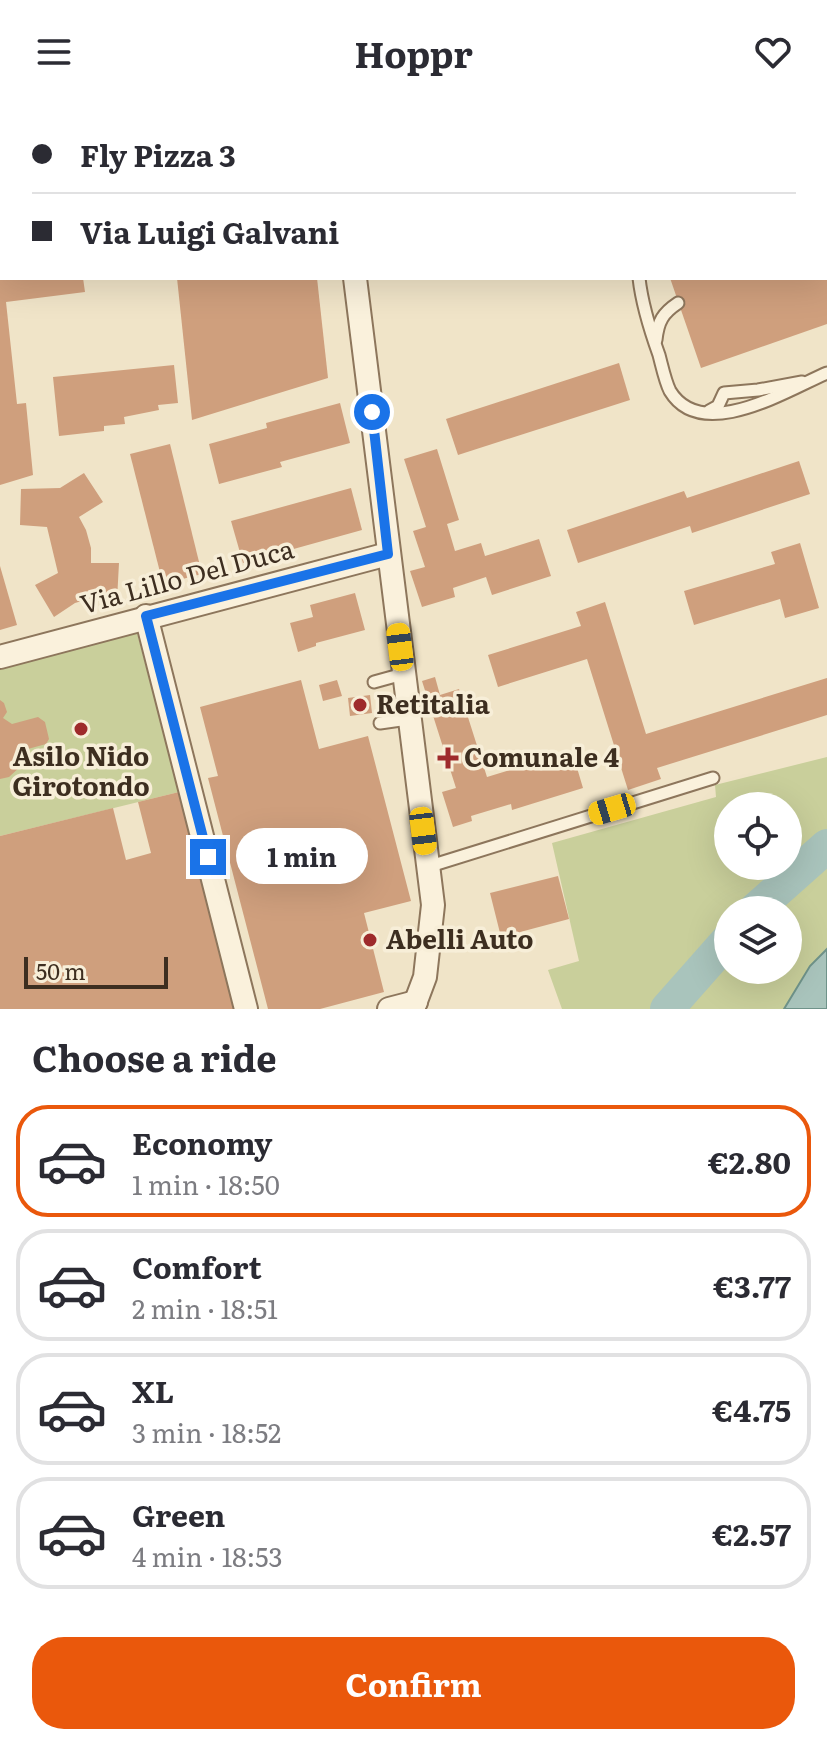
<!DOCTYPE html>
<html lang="en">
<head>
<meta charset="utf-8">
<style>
	body { margin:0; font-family:Literata,serif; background:#f2f2f3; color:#2b2b33; height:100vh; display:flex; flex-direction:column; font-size:30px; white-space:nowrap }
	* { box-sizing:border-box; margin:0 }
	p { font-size:26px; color:#7c7c81 }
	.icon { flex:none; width:44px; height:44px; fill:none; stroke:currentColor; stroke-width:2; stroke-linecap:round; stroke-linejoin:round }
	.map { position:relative; height:905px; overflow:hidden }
	.panel { display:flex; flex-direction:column; background:#fff; flex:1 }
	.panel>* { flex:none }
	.banner { position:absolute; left:0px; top:0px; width:828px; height:176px; box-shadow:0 8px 32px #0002; display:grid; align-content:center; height:176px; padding:0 32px; background:#fff }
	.fabs { position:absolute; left:714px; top:688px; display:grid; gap:16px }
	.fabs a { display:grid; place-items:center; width:88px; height:88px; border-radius:50%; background:#fff; box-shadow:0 8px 32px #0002; font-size:40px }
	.scale { position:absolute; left:24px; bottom:20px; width:144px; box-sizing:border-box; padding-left:8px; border:4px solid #3d2e20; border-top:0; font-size:22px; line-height:28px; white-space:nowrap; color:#3d2e20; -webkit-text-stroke:6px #f7eed8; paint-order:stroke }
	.end { position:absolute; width:36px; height:36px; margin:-18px; border:10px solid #1a73e8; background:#fff; box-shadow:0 0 0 4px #fff }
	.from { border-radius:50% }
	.bubble { position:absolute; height:56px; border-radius:28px; background:#fff; box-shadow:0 8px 32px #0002; font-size:26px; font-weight:700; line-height:56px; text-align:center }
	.car { position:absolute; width:24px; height:48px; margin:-24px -12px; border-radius:10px; box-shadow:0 0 6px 2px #0007; background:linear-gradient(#f5c518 24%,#345 0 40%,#f5c518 0 76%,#345 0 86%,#f5c518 0) }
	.banner b { display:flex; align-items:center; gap:28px; height:76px; font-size:30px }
	.banner b+b { border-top:2px solid #e1e1e2 }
	.banner i { width:20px; height:20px; background:#2b2b33 }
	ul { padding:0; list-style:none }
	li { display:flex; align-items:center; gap:24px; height:112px; margin:0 16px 12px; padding:0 16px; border:4px solid #e1e1e2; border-radius:32px }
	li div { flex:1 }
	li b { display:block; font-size:30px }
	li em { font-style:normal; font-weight:700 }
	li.on { border-color:#ea580c }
	li>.icon { width:72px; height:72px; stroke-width:1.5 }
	h2 { padding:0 32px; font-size:36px; line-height:96px }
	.action { display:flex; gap:16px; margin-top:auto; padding:16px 32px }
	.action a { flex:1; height:92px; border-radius:32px; background:#ea580c; color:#fff; font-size:32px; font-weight:700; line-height:92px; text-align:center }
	header { display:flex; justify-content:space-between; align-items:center; height:104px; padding:0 32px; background:#fff; font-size:36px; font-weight:700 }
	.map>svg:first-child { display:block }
</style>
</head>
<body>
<header><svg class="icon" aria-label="menu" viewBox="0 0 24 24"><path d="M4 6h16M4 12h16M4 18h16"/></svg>Hoppr<svg class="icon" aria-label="heart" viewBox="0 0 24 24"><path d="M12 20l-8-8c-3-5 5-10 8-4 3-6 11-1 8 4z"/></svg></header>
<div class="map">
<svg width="827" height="905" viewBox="0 0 827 905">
	<rect width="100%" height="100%" fill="#f0e4c8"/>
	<!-- green -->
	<g fill="#c9cf9b" fill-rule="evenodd">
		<path d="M136,525L179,688L0,732V563Z"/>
		<path d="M827,653V905H562L548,866L579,857L552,739L716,693L715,681ZM728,702H788V762H728ZM728,806H788V866H728Z"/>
	</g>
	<!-- water -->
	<path fill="#a9c4bc" stroke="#6f938a" stroke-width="2" d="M827,845V905H784L810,862Z"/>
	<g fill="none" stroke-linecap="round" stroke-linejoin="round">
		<!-- river -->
		<g stroke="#a9c4bc" stroke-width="34">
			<path d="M755,806L827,742"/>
			<path d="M667,905L728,836"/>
		</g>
	</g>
	<!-- building -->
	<g fill="#cf9f7d">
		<path d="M0,174H83L85,188L6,198L17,300L26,299L33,371L0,381Z"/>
		<path d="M177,174H317L328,274L192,316Z"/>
		<path d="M670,174H827V220L701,264Z"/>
		<path d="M619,259L630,296L458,351L446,315Z"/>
		<path d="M174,261L178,299L158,301L159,306L124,313L125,320L104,322V327L59,332L53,273Z"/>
		<path d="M340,299L350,339L280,358L282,363L219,380L209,340L267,324L266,319Z"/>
		<path d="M170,340L202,470L163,480L130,350Z"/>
		<path d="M437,345L459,416L447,420L455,447L481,439L485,452L539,435L551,472L492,491L486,473L453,484L455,493L422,503L410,467L425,463L413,427L426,423L404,355Z"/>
		<path d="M799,357L810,390L692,429L690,422L578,459L567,426L684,387L687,394Z"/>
		<path d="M84,369L103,398L79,413L86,426L91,444V459H119L117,496L92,494L75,499L54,513L35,481L58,469L47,423L20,421L21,385L60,384Z"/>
		<path d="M351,384L362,426L243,459L231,417Z"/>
		<path d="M800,439L819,504L785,514L780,495L694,521L684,487L775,460L771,448Z"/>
		<path d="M0,462L17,521L0,526Z"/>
		<path d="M355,489L365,526L316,539V542L298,548L290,519L313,513L310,501Z"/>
		<path d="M605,498L646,630L827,574V611L657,664L661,675L628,686L587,555L498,583L488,551L581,522L576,508Z"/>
		<path d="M435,573L440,591L459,585L487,673L572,647L583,684L512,706L511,700L471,712L472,717L453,723L442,688L456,684L422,577Z"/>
		<path d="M301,576L319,645L368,632L411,797L364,809L384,888L320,905H268L208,674L218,672L200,603Z"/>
		<path d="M337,576L342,592L323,597L319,581Z"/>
		<path d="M370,591L372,609L350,612L348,594Z"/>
		<path d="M0,596L4,599L7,608L3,614L12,620L38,613L45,618L49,635L46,640L17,648L21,662L9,673L0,675Z"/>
		<path d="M179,688L234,905H0V732L113,704L126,756L151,749L138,698Z"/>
		<path d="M558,772L569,815L501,833L490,789Z"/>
	</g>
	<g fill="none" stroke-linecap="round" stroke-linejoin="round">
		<defs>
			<g id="lane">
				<path d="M566,0L567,2"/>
				<path d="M587,0L588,2"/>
				<path d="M639,174C642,201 650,226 659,251C662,262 665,277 670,287C702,340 789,285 827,269"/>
				<path d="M656,236C658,217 663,209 678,199"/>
				<path d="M709,307L718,302L724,289L758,286L802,278"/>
				<path d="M374,578L403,570"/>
				<path d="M380,619L408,615"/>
				<path d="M427,763L713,674"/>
			</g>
			<g id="street">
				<path d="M334,0V2"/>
				<path d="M355,174L433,801L425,873L413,905"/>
				<path d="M146,512L246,905"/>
				<path d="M0,553L388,450"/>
				<path d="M389,905L416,898"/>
			</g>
		</defs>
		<!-- lane casing -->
		<use href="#lane" stroke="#8d765c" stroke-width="15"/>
		<!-- street casing -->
		<use href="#street" stroke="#8d765c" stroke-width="26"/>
		<!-- lane -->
		<use href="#lane" stroke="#faf1dc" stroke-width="11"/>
		<!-- street -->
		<use href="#street" stroke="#faf1dc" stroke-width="22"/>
	</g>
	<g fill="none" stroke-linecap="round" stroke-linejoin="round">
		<!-- route -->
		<path stroke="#1a73e8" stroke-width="10" d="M208,753L146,512L388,450L372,308"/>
	</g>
	<!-- markers -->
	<g fill="#9e2a2b" stroke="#f7eed8" stroke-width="3">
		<circle cx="360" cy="601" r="8"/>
		<circle cx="81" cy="625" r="8"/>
		<path d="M444 642h8v8h8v8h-8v8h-8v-8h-8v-8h8z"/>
		<circle cx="370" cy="836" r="8"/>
	</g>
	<g text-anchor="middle" stroke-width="7" stroke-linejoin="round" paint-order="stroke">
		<!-- street labels -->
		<g font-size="26" fill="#3d2e20" stroke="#f7eed8">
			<text transform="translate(187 473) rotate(-15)" y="9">Via Lillo Del Duca</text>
		</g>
		<!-- poi labels -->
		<g font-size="26" font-weight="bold" fill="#3d2e20" stroke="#f7eed8" text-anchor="start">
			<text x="376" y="610">Retitalia</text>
			<text x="81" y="662" text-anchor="middle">Asilo Nido<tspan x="81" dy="30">Girotondo</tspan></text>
			<text x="464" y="663">Comunale 4</text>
			<text x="386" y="845">Abelli Auto</text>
		</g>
	</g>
</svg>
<div class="fabs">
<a><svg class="icon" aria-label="locate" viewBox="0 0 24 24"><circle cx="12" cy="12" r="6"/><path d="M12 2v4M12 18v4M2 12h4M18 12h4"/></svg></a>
<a><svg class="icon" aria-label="layers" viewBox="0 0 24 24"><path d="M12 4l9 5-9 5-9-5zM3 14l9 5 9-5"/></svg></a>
</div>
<div class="scale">50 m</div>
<i class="end from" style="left:372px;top:308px"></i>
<i class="end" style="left:208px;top:753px"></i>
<div class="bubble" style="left:236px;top:724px;width:132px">1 min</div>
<i class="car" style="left:400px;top:543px;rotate:353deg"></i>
<i class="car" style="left:612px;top:705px;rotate:253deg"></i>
<i class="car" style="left:423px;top:727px;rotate:173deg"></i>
<div class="banner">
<b><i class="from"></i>Fly Pizza 3</b>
<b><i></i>Via Luigi Galvani</b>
</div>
</div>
<section class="panel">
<h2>Choose a ride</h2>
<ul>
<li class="on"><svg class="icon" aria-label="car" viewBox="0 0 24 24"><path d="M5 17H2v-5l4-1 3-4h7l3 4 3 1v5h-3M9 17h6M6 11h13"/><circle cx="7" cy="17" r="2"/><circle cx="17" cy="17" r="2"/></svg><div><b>Economy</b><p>1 min · 18:50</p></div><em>€2.80</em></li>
<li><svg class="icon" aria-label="car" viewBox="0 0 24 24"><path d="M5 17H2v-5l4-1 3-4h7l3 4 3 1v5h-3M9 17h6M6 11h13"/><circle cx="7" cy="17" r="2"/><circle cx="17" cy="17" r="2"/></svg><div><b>Comfort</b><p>2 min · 18:51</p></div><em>€3.77</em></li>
<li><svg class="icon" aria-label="car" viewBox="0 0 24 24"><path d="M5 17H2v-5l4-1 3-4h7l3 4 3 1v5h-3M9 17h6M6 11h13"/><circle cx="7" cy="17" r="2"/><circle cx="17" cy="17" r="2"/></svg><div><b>XL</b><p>3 min · 18:52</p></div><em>€4.75</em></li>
<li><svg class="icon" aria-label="car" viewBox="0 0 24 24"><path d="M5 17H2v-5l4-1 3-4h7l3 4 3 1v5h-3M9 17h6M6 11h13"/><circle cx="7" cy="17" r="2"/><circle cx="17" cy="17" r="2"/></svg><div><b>Green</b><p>4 min · 18:53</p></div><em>€2.57</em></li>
</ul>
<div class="action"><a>Confirm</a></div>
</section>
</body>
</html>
